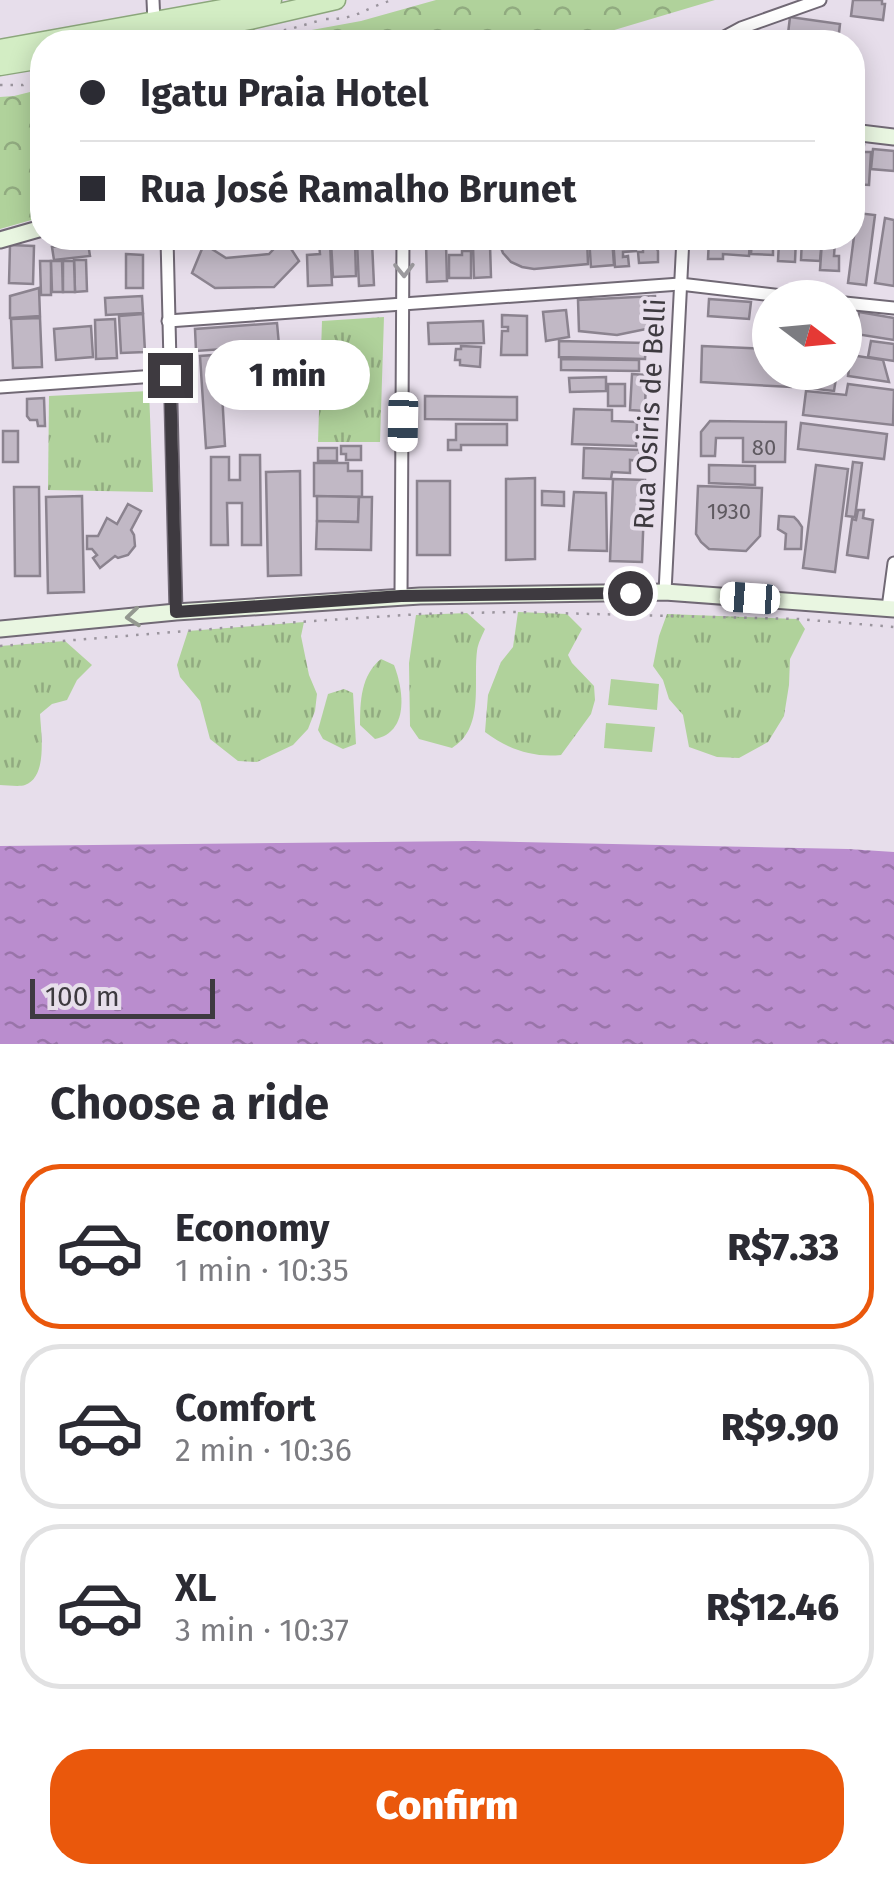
<!DOCTYPE html>
<html lang="en">
<head>
<meta charset="utf-8">
<style>
	body { margin:0; font-family:"Fira Sans",sans-serif; background:#f7f7f7; color:#2b2b33; height:100vh; display:flex; flex-direction:column; font-size:38px; white-space:nowrap }
	* { box-sizing:border-box; margin:0 }
	p { font-size:32px; color:#7c7c81 }
	.icon { flex:none; width:55px; height:55px; fill:none; stroke:currentColor; stroke-width:2; stroke-linecap:round; stroke-linejoin:round }
	.map { position:relative; height:1044px; overflow:hidden }
	.side { display:flex; flex-direction:column; background:#fff; flex:1 }
	.side>* { flex:none }
	.banner { position:absolute; left:30px; top:30px; width:835px; height:220px; border-radius:40px; box-shadow:0 5px 25px #0003; display:grid; align-content:center; height:220px; padding:0 50px; background:#fff }
	.needle { width:65px; rotate:106deg }
	.fabs { position:absolute; left:752px; top:280px; display:grid; gap:20px }
	.fabs a { display:grid; place-items:center; width:110px; height:110px; border-radius:50%; background:#fff; box-shadow:0 5px 25px #0003; font-size:50px }
	.scale { position:absolute; left:30px; bottom:25px; width:185px; box-sizing:border-box; padding-left:10px; border:5px solid #3e3a40; border-top:0; font-size:28px; line-height:35px; white-space:nowrap; color:#3e3a40; -webkit-text-stroke:8px #e7deeb; paint-order:stroke }
	.end { position:absolute; width:45px; height:45px; margin:-22px; border:12px solid #3e3a40; background:#fff; box-shadow:0 0 0 5px #fff }
	.from { border-radius:50% }
	.bubble { position:absolute; height:70px; border-radius:35px; background:#fff; box-shadow:0 5px 25px #0003; font-size:32px; font-weight:800; line-height:70px; text-align:center }
	.car { position:absolute; width:30px; height:60px; margin:-30px -15px; border-radius:12px; box-shadow:0 0 8px 2px #0007; background:linear-gradient(#fff 24%,#345 0 40%,#fff 0 76%,#345 0 86%,#fff 0) }
	.banner b { display:flex; align-items:center; gap:35px; height:95px; font-size:38px }
	.banner b+b { border-top:2px solid #e1e1e2 }
	.banner i { width:25px; height:25px; background:#2b2b33 }
	ul { padding:0; list-style:none }
	li { display:flex; align-items:center; gap:30px; height:165px; margin:0 20px 15px; padding:0 30px; border:5px solid #e1e1e2; border-radius:40px }
	li div { flex:1 }
	li b { display:block; font-size:38px }
	li em { font-style:normal; font-weight:800 }
	li.on { border-color:#ea580c }
	li>.icon { width:90px; height:90px; stroke-width:1.5 }
	h2 { padding:0 50px; font-size:45px; line-height:120px }
	.button { display:flex; gap:20px; margin-top:auto; padding:20px 50px }
	.button a { flex:1; height:115px; border-radius:40px; background:#ea580c; color:#fff; font-size:40px; font-weight:800; line-height:115px; text-align:center }
	.map>svg:first-child { display:block }
</style>
</head>
<body>
<div class="map">
<svg width="894" height="1044" viewBox="0 0 894 1044">
	<defs>
		<pattern id="grass-tufts" width="24" height="20" patternUnits="userSpaceOnUse" patternTransform="scale(2.5)"><rect width="24" height="20" fill="#b0d29b"/><path d="M3 7l-1-3M5 7V3M7 7l1-3M15 17l-1-3M17 17v-4M19 17l1-3" fill="none" stroke="#91ab80"/></pattern>
		<pattern id="forest-crowns" width="20" height="18" patternUnits="userSpaceOnUse" patternTransform="scale(2.5)"><rect width="20" height="18" fill="#b0d29b"/><path d="M2 6a3 3 0 1 1 6 0M12 15a3 3 0 1 1 6 0" fill="none" stroke="#91ab80"/></pattern>
		<pattern id="water-ripples" width="26" height="14" patternUnits="userSpaceOnUse" patternTransform="scale(2.5)"><rect width="26" height="14" fill="#ba8dce"/><path d="M2 4q2-2 4 0t4 0M15 11q2-2 4 0t4 0" fill="none" stroke="#9974a9"/></pattern>
	</defs>
	<rect width="100%" height="100%" fill="#e7deeb"/>
	<!-- grass -->
	<g fill="url(#grass-tufts)">
		<path d="M384,317L380,442H318L322,321Z"/>
		<path d="M149,391L153,492L48,490L49,396Z"/>
		<path d="M518,612L567,614L582,629L568,655L572,663L594,686L595,700L591,714L561,755C533,758 507,749 485,732L488,695L501,662L513,647Z"/>
		<path d="M467,613L485,629C482,636 478,643 477,651C473,683 485,728 452,748L419,739L410,726L409,663L416,615Z"/>
		<path d="M667,614L798,619L805,629L790,659L789,685L784,716L768,742L739,758L717,757L689,747L683,715L669,699L663,680L653,666L659,636Z"/>
		<path d="M304,622L301,636L309,675L317,694L315,711L308,729L293,745L257,762L238,761L210,739L200,701L180,677L177,665L188,631Z"/>
		<path d="M65,641L92,665L77,680L67,700L52,704L40,714C41,733 48,777 25,785C19,787 7,785 0,785V646Z"/>
		<path d="M381,659L394,665C404,691 409,732 375,739L360,725C360,701 361,675 381,659Z"/>
		<path d="M344,689L353,693L356,744L343,749L323,739L318,730L328,694Z"/>
	</g>
	<!-- forest -->
	<g fill="url(#forest-crowns)">
		<path d="M436,0H715L574,42H246L361,21Z"/>
		<path d="M42,89V217L0,229V97L14,96Z"/>
	</g>
	<!-- garden -->
	<g fill="#b0d29b">
		<path d="M611,679L659,684L657,710L608,705Z"/>
		<path d="M606,723L655,727L652,752L604,748Z"/>
	</g>
	<!-- water -->
	<path fill="url(#water-ripples)" d="M474,841L848,849L894,852V1044H0V846Z"/>
	<!-- building -->
	<g fill="#c1b8c5" stroke="#8b838f" stroke-width="2.5">
		<path d="M853,0H882V4H885L883,20L851,16Z"/>
		<path d="M790,17L840,24L838,42H817V39L806,38L805,42H787Z"/>
		<path d="M741,29L769,32L767,42H739Z"/>
		<path d="M852,144L864,145L863,152H871L869,185L852,184Z"/>
		<path d="M873,149L894,151V171L871,169Z"/>
		<path d="M857,213L875,215L866,285L848,283Z"/>
		<path d="M885,218L894,220V286L875,283Z"/>
		<path d="M284,238L299,261L274,287L215,288L192,273L204,244L226,258L269,254Z"/>
		<path d="M497,238H587L588,264L534,269L522,267L511,262L503,253Z"/>
		<path d="M589,238H612L614,265L591,267Z"/>
		<path d="M613,238H635L636,251L623,252V257L628,256L629,266L615,267Z"/>
		<path d="M709,238H750L749,256L723,254V259H708Z"/>
		<path d="M752,238H773V255L751,254Z"/>
		<path d="M775,238H796L795,262L778,261L779,242H775Z"/>
		<path d="M802,238H822L820,261L801,260Z"/>
		<path d="M355,241L356,276L333,277L331,242Z"/>
		<path d="M822,241L835,242L834,256H839V271L820,270Z"/>
		<path d="M357,242H372L374,285L359,286Z"/>
		<path d="M88,243L90,256L54,260L52,247Z"/>
		<path d="M330,243L332,285L308,286L307,255L320,254L319,244Z"/>
		<path d="M426,243H446L447,281L427,282Z"/>
		<path d="M643,244H654L658,251V262L639,263L638,252H643Z"/>
		<path d="M10,245L34,246L33,284L9,283Z"/>
		<path d="M473,245H490L491,277L474,278Z"/>
		<path d="M462,251H471V278H449V255H462Z"/>
		<path d="M126,254L143,255V288H126Z"/>
		<path d="M74,260H86L87,291L75,292Z"/>
		<path d="M40,261H51V295H41Z"/>
		<path d="M51,261H62L63,292H52Z"/>
		<path d="M63,261H74L75,292H63Z"/>
		<path d="M39,288L40,316L10,318V296Z"/>
		<path d="M142,296L143,313L106,315L105,298Z"/>
		<path d="M655,296L656,327L617,335L579,331L578,300Z"/>
		<path d="M709,299L751,302L749,319L708,316Z"/>
		<path d="M566,310L569,337L546,341L543,312Z"/>
		<path d="M859,312L894,318V340L856,334Z"/>
		<path d="M143,314L145,352L121,353L119,316Z"/>
		<path d="M502,315L527,316V355H501L502,331H508V327H502Z"/>
		<path d="M40,318L42,367L13,368L11,319Z"/>
		<path d="M115,319L117,358L96,359L95,320Z"/>
		<path d="M483,321L484,343L429,344L428,323Z"/>
		<path d="M277,323L279,345L196,351L195,329Z"/>
		<path d="M91,326L93,357L56,360L54,329Z"/>
		<path d="M559,341L646,343L645,359L559,357Z"/>
		<path d="M871,341L894,344V361L868,357Z"/>
		<path d="M461,346L481,347L480,367L460,365V360H455L456,349H461Z"/>
		<path d="M702,346L770,349V372H792L791,387L701,382Z"/>
		<path d="M269,351L276,359L279,406L261,407L259,372L221,375L225,446L206,448L200,356Z"/>
		<path d="M851,355L883,360L889,382L848,376Z"/>
		<path d="M561,359L639,360V371L561,370Z"/>
		<path d="M800,372H837L834,391L798,387Z"/>
		<path d="M632,374L646,375L645,411L630,410Z"/>
		<path d="M606,377V391L570,392L569,378Z"/>
		<rect x="608" y="384" width="17" height="22"/>
		<path d="M848,384L894,390L893,425L803,415L806,391L846,395Z"/>
		<path d="M425,396L517,397V420L425,419Z"/>
		<path d="M44,398L45,426H38L37,420H30L27,416V399Z"/>
		<path d="M574,409L612,410V421L637,422L636,446L572,444Z"/>
		<path d="M710,421L786,422L785,462H743V438H716L715,456H701V432Z"/>
		<path d="M801,423L887,434L884,459L798,449Z"/>
		<path d="M456,424H507V445H461V450H448V440H456Z"/>
		<rect x="3" y="431" width="15" height="31"/>
		<path d="M341,446H361V460H346V454H341Z"/>
		<rect x="318" y="448" width="19" height="13"/>
		<path d="M584,448L640,450L639,461L630,460V473L612,472L611,479L583,478Z"/>
		<path d="M240,455H260L261,545H242V503H227L228,545H211V457H229V480H240Z"/>
		<path d="M853,462L862,463L855,517L846,516Z"/>
		<path d="M314,463H348V471H362V497L314,496Z"/>
		<path d="M709,465L755,466V485L709,483Z"/>
		<path d="M816,465L848,469L835,572L803,568Z"/>
		<path d="M300,471L301,575L268,576L266,472Z"/>
		<path d="M535,478V559L506,560V479Z"/>
		<path d="M613,479L645,480L642,562L610,561Z"/>
		<rect x="417" y="481" width="33" height="74"/>
		<path d="M698,486L762,488L760,536L746,551L709,549L701,542L696,534Z"/>
		<path d="M14,487H39L40,576H15Z"/>
		<path d="M542,491L564,492V506L542,505Z"/>
		<path d="M574,492L606,493L607,551L569,550Z"/>
		<path d="M82,496L84,592L48,593L46,497Z"/>
		<path d="M317,496L359,497L358,522L317,521Z"/>
		<path d="M359,497H372L371,550L316,549L317,521L358,522Z"/>
		<path d="M128,504L141,511L131,530L134,535L135,546L128,555L118,558L115,556L100,568L93,558L97,555L92,549H87V536H98L107,518L117,524Z"/>
		<path d="M858,510H864L863,518L873,520L868,558L847,555L852,519L856,520Z"/>
		<path d="M779,516L794,517L798,521L802,527L801,549H785L786,534L778,529Z"/>
	</g>
	<g fill="none" stroke-linecap="round" stroke-linejoin="round">
		<defs>
			<g id="street">
				<path d="M153,0L154,22"/>
				<path d="M715,42L741,28L820,0"/>
				<path d="M167,238L176,612"/>
				<path d="M845,303L894,308"/>
				<path d="M168,321L680,284L799,298"/>
				<path d="M0,387L170,375"/>
				<path d="M665,592L683,238"/>
				<path d="M401,596L403,238"/>
				<path d="M888,608L894,563"/>
			</g>
			<g id="secondary">
				<path d="M852,132L894,137"/>
				<path d="M0,240L42,228"/>
				<path d="M0,629L176,612L420,596L665,592L894,609"/>
			</g>
			<g id="primary">
				<path d="M130,42L250,20L336,0"/>
				<path d="M0,49L272,0"/>
				<path d="M0,66L42,59"/>
			</g>
		</defs>
		<!-- street casing -->
		<use href="#street" stroke="#716975" stroke-width="15"/>
		<!-- secondary casing -->
		<use href="#secondary" stroke="#716975" stroke-width="19"/>
		<!-- primary casing -->
		<use href="#primary" stroke="#8ca77c" stroke-width="21"/>
		<!-- path -->
		<g stroke="#9b959e" stroke-width="2.5" stroke-dasharray="2.5 8" stroke-linecap="butt">
			<path d="M326,19C357,20 364,8 393,0"/>
			<path d="M222,42L290,29L318,21"/>
			<path d="M0,85H23L42,76"/>
			<path d="M0,646L298,622L421,614L511,612L798,619L894,627"/>
		</g>
		<!-- street -->
		<use href="#street" stroke="#fff" stroke-width="11"/>
		<!-- secondary -->
		<use href="#secondary" stroke="#e9f6e1" stroke-width="15"/>
		<!-- primary -->
		<use href="#primary" stroke="#d3edc4" stroke-width="18"/>
	</g>
	<!-- one-way arrows -->
	<defs><path id="oneway-chevron" d="M-2-3.5L2.5 0L-2 3.5" fill="none" stroke-width="1.6" stroke-linecap="round" stroke-linejoin="round" transform="scale(2.5)"/></defs>
	<use stroke="#9e9ca0" href="#oneway-chevron" transform="translate(404 270) rotate(89)"/>
	<use stroke="#949890" href="#oneway-chevron" transform="translate(133 617) rotate(174)"/>
	<g fill="none" stroke-linecap="round" stroke-linejoin="round">
		<!-- route -->
		<path stroke="#3e3a40" stroke-width="12" d="M170,375L176,612L401,596L630,593"/>
	</g>
	<g text-anchor="middle" stroke-width="8" stroke-linejoin="round" paint-order="stroke">
		<!-- number labels -->
		<g font-size="22" fill="#5f5a61">
			<text x="764" y="455">80</text>
			<text x="729" y="519">1930</text>
		</g>
		<!-- street labels -->
		<g font-size="28" fill="#3e3a40" stroke="#e7deeb">
			<text transform="translate(649 414) rotate(-87)" y="10">Rua Osiris de Belli</text>
		</g>
	</g>
</svg>
<div class="fabs">
<a><svg class="needle" viewBox="-14 -14 28 28"><path d="M0-13l5 13h-10z" fill="#e53935"/><path d="M0 13l5-13h-10z" fill="#7c7c81"/></svg></a>
</div>
<div class="scale">100 m</div>
<i class="end from" style="left:630px;top:593px"></i>
<i class="end" style="left:170px;top:375px"></i>
<div class="bubble" style="left:205px;top:340px;width:165px">1 min</div>
<i class="car" style="left:403px;top:422px;rotate:181deg"></i>
<i class="car" style="left:750px;top:598px;rotate:274deg"></i>
<div class="banner">
<b><i class="from"></i>Igatu Praia Hotel</b>
<b><i></i>Rua José Ramalho Brunet</b>
</div>
</div>
<section class="side">
<h2>Choose a ride</h2>
<ul>
<li class="on"><svg class="icon" aria-label="car" viewBox="0 0 24 24"><path d="M5 17H2v-5l4-1 3-4h7l3 4 3 1v5h-3M9 17h6M6 11h13"/><circle cx="7" cy="17" r="2"/><circle cx="17" cy="17" r="2"/></svg><div><b>Economy</b><p>1 min · 10:35</p></div><em>R$7.33</em></li>
<li><svg class="icon" aria-label="car" viewBox="0 0 24 24"><path d="M5 17H2v-5l4-1 3-4h7l3 4 3 1v5h-3M9 17h6M6 11h13"/><circle cx="7" cy="17" r="2"/><circle cx="17" cy="17" r="2"/></svg><div><b>Comfort</b><p>2 min · 10:36</p></div><em>R$9.90</em></li>
<li><svg class="icon" aria-label="car" viewBox="0 0 24 24"><path d="M5 17H2v-5l4-1 3-4h7l3 4 3 1v5h-3M9 17h6M6 11h13"/><circle cx="7" cy="17" r="2"/><circle cx="17" cy="17" r="2"/></svg><div><b>XL</b><p>3 min · 10:37</p></div><em>R$12.46</em></li>
</ul>
<div class="button"><a>Confirm</a></div>
</section>
</body>
</html>
